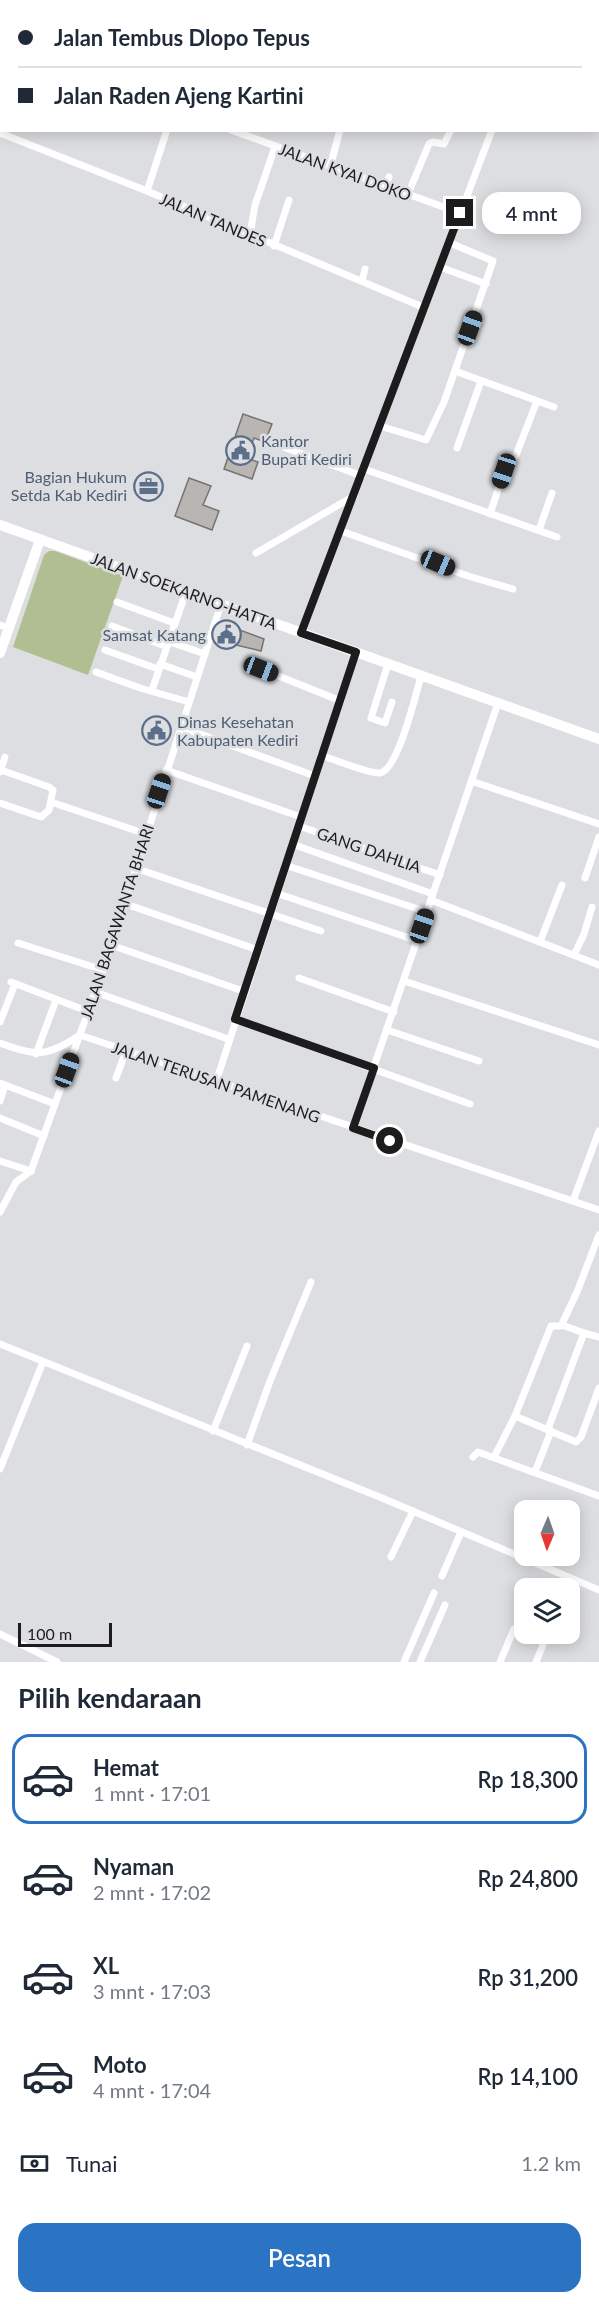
<!DOCTYPE html>
<html lang="id">
<head>
<meta charset="utf-8">
<style>
	body { margin:0; font-family:Lato,sans-serif; background:#f6f6f7; color:#1f2937; height:100vh; display:flex; flex-direction:column; font-size:22px; white-space:nowrap }
	* { box-sizing:border-box; margin:0 }
	p { font-size:20px; color:#747a83 }
	.icon { flex:none; width:33px; height:33px; fill:none; stroke:currentColor; stroke-width:2; stroke-linecap:round; stroke-linejoin:round }
	.map { position:relative; height:1662px; overflow:hidden }
	.sheet { display:flex; flex-direction:column; background:#fff; flex:1 }
	.sheet>* { flex:none }
	.guide { position:absolute; left:0px; top:0px; width:600px; height:132px; box-shadow:0 3px 15px #0003; display:grid; align-content:center; height:132px; padding:0 18px; background:#fff }
	.needle { width:39px; rotate:182deg }
	.fabs { position:absolute; left:514px; top:1500px; display:grid; gap:12px }
	.fabs a { display:grid; place-items:center; width:66px; height:66px; border-radius:12px; background:#fff; box-shadow:0 3px 15px #0003; font-size:30px }
	.scale { position:absolute; left:18px; bottom:15px; width:94px; box-sizing:border-box; padding-left:6px; border:3px solid #1c1c1d; border-top:0; font-size:16px; line-height:21px; white-space:nowrap; color:#1c1c1d; -webkit-text-stroke:4px #dddee1; paint-order:stroke }
	.end { position:absolute; width:27px; height:27px; margin:-14px; border:8px solid #1c1c1d; background:#fff; box-shadow:0 0 0 3px #fff }
	.from { border-radius:50% }
	.bubble { position:absolute; height:42px; border-radius:18px; background:#fff; box-shadow:0 3px 15px #0003; font-size:20px; font-weight:600; line-height:42px; text-align:center }
	.car { position:absolute; width:18px; height:36px; margin:-18px -9px; border-radius:8px; box-shadow:0 0 4px 2px #0007; background:linear-gradient(#222 24%,#8ab4d8 0 40%,#222 0 76%,#8ab4d8 0 86%,#222 0) }
	.guide b { display:flex; align-items:center; gap:21px; height:57px; font-size:22px }
	.guide b+b { border-top:2px solid #e0e1e3 }
	.guide i { width:15px; height:15px; background:#1f2937 }
	ul { padding:0; list-style:none }
	li { display:flex; align-items:center; gap:18px; height:90px; margin:0 12px 9px; padding:0 6px; border:3px solid transparent; border-radius:18px }
	li div { flex:1 }
	li b { display:block; font-size:22px }
	li em { font-style:normal; font-weight:600 }
	li.current { border-color:#2b73c3 }
	li>.icon { width:54px; height:54px; stroke-width:1.5 }
	h2 { padding:0 18px; font-size:27px; line-height:72px }
	.pay { display:flex; align-items:center; gap:15px; height:66px; padding:0 18px; font-size:22px }
	.pay p { margin-inline-start:auto }
	.button { display:flex; gap:12px; margin-top:auto; padding:12px 18px }
	.button a { flex:1; height:69px; border-radius:18px; background:#2b73c3; color:#fff; font-size:24px; font-weight:600; line-height:69px; text-align:center }
	.map>svg:first-child { display:block }
</style>
</head>
<body>
<div class="map">
<svg width="599" height="1662" viewBox="0 0 599 1662">
	<rect width="100%" height="100%" fill="#dddee1"/>
	<!-- green -->
	<path fill="#b0be92" d="M49,551H55L123,576L88,675L13,647L44,555Z"/>
	<!-- building -->
	<g fill="#b8b5b3" stroke="#767371" stroke-width="1.5">
		<path d="M243,414L272,424L265,442L254,438L246,458L258,462L252,479L224,469Z"/>
		<path d="M189,478L211,486L203,505L219,511L212,530L175,516Z"/>
		<path d="M221,623L264,639L261,651L215,640Z"/>
	</g>
	<g fill="none" stroke-linecap="round" stroke-linejoin="round">
		<!-- street -->
		<g stroke="#fff" stroke-width="7">
			<path d="M62,0L67,2"/>
			<path d="M208,2L209,0"/>
			<path d="M541,2V0"/>
			<path d="M0,48H2"/>
			<path d="M0,120L2,116"/>
			<path d="M231,130L460,213"/>
			<path d="M0,133L147,191L425,308"/>
			<path d="M330,167L340,130"/>
			<path d="M385,186L389,177"/>
			<path d="M147,191L167,130"/>
			<path d="M408,194L429,144L433,142L444,144L451,130"/>
			<path d="M250,234L255,205L275,147"/>
			<path d="M274,246L289,200"/>
			<path d="M440,267L486,284"/>
			<path d="M362,281L365,269"/>
			<path d="M455,371L554,407"/>
			<path d="M380,426L426,440L444,402L493,261L450,243"/>
			<path d="M286,448L362,476"/>
			<path d="M457,448L481,381"/>
			<path d="M364,469L557,537"/>
			<path d="M490,514L504,471L516,455L537,401"/>
			<path d="M539,530L552,493"/>
			<path d="M341,531L468,576L513,589"/>
			<path d="M256,553L354,496"/>
			<path d="M117,602L174,623"/>
			<path d="M0,625L9,628"/>
			<path d="M112,626L165,646"/>
			<path d="M301,633L492,130"/>
			<path d="M167,641L205,654"/>
			<path d="M105,650L158,669"/>
			<path d="M160,664L197,677"/>
			<path d="M388,664L371,718L385,723L392,702"/>
			<path d="M261,669L341,701"/>
			<path d="M96,672L140,688L189,702"/>
			<path d="M152,690L186,592"/>
			<path d="M181,727L315,776"/>
			<path d="M321,755C332,759 370,774 380,773C398,770 416,694 421,676"/>
			<path d="M166,770L301,817"/>
			<path d="M0,772L5,757"/>
			<path d="M471,781L599,824"/>
			<path d="M51,802L146,834"/>
			<path d="M0,803L41,817L49,810L53,790L49,787L1,770"/>
			<path d="M299,826L440,875"/>
			<path d="M292,844L433,894"/>
			<path d="M285,865L427,912"/>
			<path d="M135,868L321,931"/>
			<path d="M585,878L599,837"/>
			<path d="M276,893L418,941"/>
			<path d="M431,900L599,965"/>
			<path d="M123,903L258,950"/>
			<path d="M540,942L562,885"/>
			<path d="M18,943L103,970"/>
			<path d="M111,945L243,991"/>
			<path d="M574,955L584,934L592,907"/>
			<path d="M299,978L394,1012"/>
			<path d="M404,981L599,1045"/>
			<path d="M11,982L87,1011"/>
			<path d="M95,992L228,1039"/>
			<path d="M235,1019L470,1104"/>
			<path d="M0,1022L15,984"/>
			<path d="M387,1030L479,1061"/>
			<path d="M80,1035L599,1210"/>
			<path d="M0,1043C36,1056 46,1058 80,1035"/>
			<path d="M36,1054L56,1000"/>
			<path d="M116,1078L126,1051"/>
			<path d="M216,1082L356,652"/>
			<path d="M0,1083L55,1104"/>
			<path d="M0,1101L5,1085"/>
			<path d="M0,1118L44,1136"/>
			<path d="M353,1128L498,703"/>
			<path d="M0,1161L31,1171"/>
			<path d="M31,1171L103,970L221,604"/>
			<path d="M573,1201L599,1131"/>
			<path d="M0,1212L16,1182L31,1171"/>
			<path d="M562,1325L584,1333"/>
			<path d="M0,1344L382,1498L599,1590"/>
			<path d="M515,1416L576,1442L581,1437L599,1388"/>
			<path d="M548,1429L584,1333L599,1337"/>
			<path d="M213,1431L247,1346"/>
			<path d="M247,1445L270,1381L311,1282"/>
			<path d="M473,1457L478,1452L599,1496"/>
			<path d="M494,1457L515,1416L551,1326H561L577,1292L599,1235"/>
			<path d="M0,1469L43,1362"/>
			<path d="M535,1472L551,1431"/>
			<path d="M391,1557L413,1511"/>
			<path d="M442,1576L461,1532"/>
			<path d="M0,1634L57,1662"/>
			<path d="M404,1662L434,1593"/>
			<path d="M420,1662L445,1605"/>
			<path d="M500,1662L514,1629"/>
			<path d="M536,1662L545,1640"/>
		</g>
		<!-- secondary -->
		<path stroke="#fff" stroke-width="10" d="M0,653L40,540"/>
		<!-- primary -->
		<path stroke="#fff" stroke-width="10" d="M0,525L599,739"/>
	</g>
	<g fill="none" stroke-linecap="round" stroke-linejoin="round">
		<!-- route -->
		<path stroke="#1c1c1d" stroke-width="8" d="M390,1141L353,1128L374,1068L235,1019L356,652L301,633L460,213"/>
	</g>
	<!-- icons -->
	<defs>
		<symbol id="civic-ring" viewBox="-11 -11 22 22"><circle r="9.5" fill="#dddee1" stroke="#5c6f8a" stroke-width="1.5"/><path d="M-.6-6.5H3V-4.5H.6V-3L4-1V1h2V6H-6V1h2V-1L-.6-3ZM-1.2 2.5V6h2.4V2.5Z" fill="#5c6f8a"/></symbol>
		<symbol id="office-ring" viewBox="-11 -11 22 22"><circle r="9.5" fill="#dddee1" stroke="#5c6f8a" stroke-width="1.5"/><path d="M-6-3h4V-5.5h4V-3h4V5H-6ZM-1-4.5V-3h2v-1.5ZM-6 0V1H6V0Z" fill="#5c6f8a"/></symbol>
	</defs>
	<g fill-rule="evenodd">
		<use href="#civic-ring" x="224" y="434" width="33" height="33"/>
		<use href="#office-ring" x="132" y="470" width="33" height="33"/>
		<use href="#civic-ring" x="210" y="618" width="33" height="33"/>
		<use href="#civic-ring" x="140" y="714" width="33" height="33"/>
	</g>
	<g text-anchor="middle" stroke-width="5" stroke-linejoin="round" paint-order="stroke">
		<!-- street labels -->
		<g font-size="16" fill="#1c1c1d" stroke="#dddee1">
			<text transform="translate(345 172) rotate(20)" y="6">JALAN KYAI DOKO</text>
			<text transform="translate(213 220) rotate(23)" y="6">JALAN TANDES</text>
			<text transform="translate(184 591) rotate(20)" y="6">JALAN SOEKARNO-HATTA</text>
			<text transform="translate(369 850) rotate(19)" y="6">GANG DAHLIA</text>
			<text transform="translate(117 922) rotate(-72)" y="6">JALAN BAGAWANTA BHARI</text>
			<text transform="translate(216 1082) rotate(19)" y="6">JALAN TERUSAN PAMENANG</text>
		</g>
		<!-- service labels -->
		<g font-size="16" fill="#4e5e75" stroke="#dddee1" text-anchor="start">
			<text x="261" y="447">Kantor<tspan x="261" dy="18">Bupati Kediri</tspan></text>
			<text x="127" y="483" text-anchor="end">Bagian Hukum<tspan x="127" dy="18">Setda Kab Kediri</tspan></text>
			<text x="206" y="641" text-anchor="end">Samsat Katang</text>
			<text x="177" y="728">Dinas Kesehatan<tspan x="177" dy="18">Kabupaten Kediri</tspan></text>
		</g>
	</g>
</svg>
<div class="fabs">
<a><svg class="needle" viewBox="-14 -14 28 28"><path d="M0-13l5 13h-10z" fill="#e53935"/><path d="M0 13l5-13h-10z" fill="#747a83"/></svg></a>
<a><svg class="icon" aria-label="layers" viewBox="0 0 24 24"><path d="M12 4l9 5-9 5-9-5zM3 14l9 5 9-5"/></svg></a>
</div>
<div class="scale">100 m</div>
<i class="end from" style="left:390px;top:1141px"></i>
<i class="end" style="left:460px;top:213px"></i>
<div class="bubble" style="left:482px;top:192px;width:99px">4 mnt</div>
<i class="car" style="left:470px;top:328px;rotate:20deg"></i>
<i class="car" style="left:504px;top:471px;rotate:198deg"></i>
<i class="car" style="left:438px;top:563px;rotate:113deg"></i>
<i class="car" style="left:261px;top:669px;rotate:111deg"></i>
<i class="car" style="left:159px;top:791px;rotate:18deg"></i>
<i class="car" style="left:422px;top:926px;rotate:19deg"></i>
<i class="car" style="left:67px;top:1070px;rotate:20deg"></i>
<div class="guide">
<b><i class="from"></i>Jalan Tembus Dlopo Tepus</b>
<b><i></i>Jalan Raden Ajeng Kartini</b>
</div>
</div>
<section class="sheet">
<h2>Pilih kendaraan</h2>
<ul>
<li class="current"><svg class="icon" aria-label="car" viewBox="0 0 24 24"><path d="M5 17H2v-5l4-1 3-4h7l3 4 3 1v5h-3M9 17h6M6 11h13"/><circle cx="7" cy="17" r="2"/><circle cx="17" cy="17" r="2"/></svg><div><b>Hemat</b><p>1 mnt · 17:01</p></div><em>Rp 18,300</em></li>
<li><svg class="icon" aria-label="car" viewBox="0 0 24 24"><path d="M5 17H2v-5l4-1 3-4h7l3 4 3 1v5h-3M9 17h6M6 11h13"/><circle cx="7" cy="17" r="2"/><circle cx="17" cy="17" r="2"/></svg><div><b>Nyaman</b><p>2 mnt · 17:02</p></div><em>Rp 24,800</em></li>
<li><svg class="icon" aria-label="car" viewBox="0 0 24 24"><path d="M5 17H2v-5l4-1 3-4h7l3 4 3 1v5h-3M9 17h6M6 11h13"/><circle cx="7" cy="17" r="2"/><circle cx="17" cy="17" r="2"/></svg><div><b>XL</b><p>3 mnt · 17:03</p></div><em>Rp 31,200</em></li>
<li><svg class="icon" aria-label="car" viewBox="0 0 24 24"><path d="M5 17H2v-5l4-1 3-4h7l3 4 3 1v5h-3M9 17h6M6 11h13"/><circle cx="7" cy="17" r="2"/><circle cx="17" cy="17" r="2"/></svg><div><b>Moto</b><p>4 mnt · 17:04</p></div><em>Rp 14,100</em></li>
</ul>
<div class="pay"><svg class="icon" aria-label="cash" viewBox="0 0 24 24"><path d="M3 7h18v10H3z"/><circle cx="12" cy="12" r="2"/></svg>Tunai<p>1.2 km</p></div>
<div class="button"><a>Pesan</a></div>
</section>
</body>
</html>
